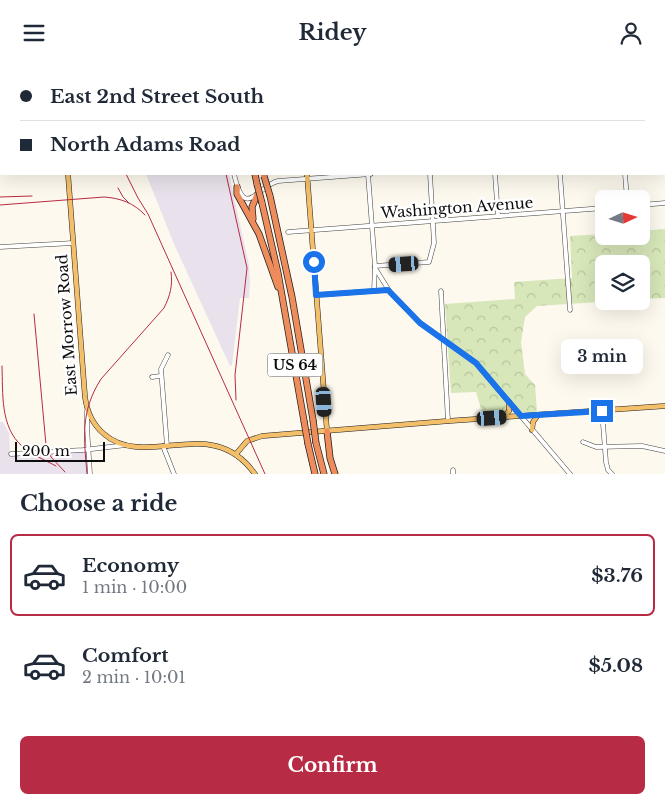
<!DOCTYPE html>
<html lang="en">
<head>
<meta charset="utf-8">
<style>
	body { margin:0; font-family:"Libre Baskerville",serif; background:#f6f6f7; color:#1f2937; height:100vh; display:flex; flex-direction:column; font-size:19px; white-space:nowrap }
	* { box-sizing:border-box; margin:0 }
	p { font-size:16px; color:#747a83 }
	.icon { flex:none; width:28px; height:28px; fill:none; stroke:currentColor; stroke-width:2; stroke-linecap:round; stroke-linejoin:round }
	.map { position:relative; height:409px; overflow:hidden }
	.panel { display:flex; flex-direction:column; background:#fff; flex:1 }
	.panel>* { flex:none }
	.banner { position:absolute; left:0px; top:0px; width:665px; height:110px; box-shadow:0 5px 20px #0002; display:grid; align-content:center; height:110px; padding:0 20px; background:#fff }
	.needle { width:32px; rotate:86deg }
	.controls { position:absolute; left:595px; top:125px; display:grid; gap:10px }
	.controls a { display:grid; place-items:center; width:55px; height:55px; border-radius:8px; background:#fff; box-shadow:0 5px 20px #0002; font-size:25px }
	.scale { position:absolute; left:15px; bottom:12px; width:90px; box-sizing:border-box; padding-left:5px; border:2px solid #0d0d0d; border-top:0; font-size:14px; line-height:18px; white-space:nowrap; color:#0d0d0d; -webkit-text-stroke:4px #fff; paint-order:stroke }
	.end { position:absolute; width:22px; height:22px; margin:-11px; border:6px solid #1a73e8; background:#fff; box-shadow:0 0 0 2px #fff }
	.from { border-radius:50% }
	.bubble { position:absolute; height:35px; border-radius:8px; background:#fff; box-shadow:0 5px 20px #0002; font-size:16px; font-weight:800; line-height:35px; text-align:center }
	.car { position:absolute; width:15px; height:30px; margin:-15px -8px; border-radius:6px; box-shadow:0 0 4px 1px #0007; background:linear-gradient(#222 24%,#8ab4d8 0 40%,#222 0 76%,#8ab4d8 0 86%,#222 0) }
	.banner b { display:flex; align-items:center; gap:18px; height:48px; font-size:19px }
	.banner b+b { border-top:1px solid #e0e1e3 }
	.banner i { width:12px; height:12px; background:#1f2937 }
	ul { padding:0; list-style:none }
	li { display:flex; align-items:center; gap:15px; height:82px; margin:0 10px 8px; padding:0 10px; border:2px solid transparent; border-radius:8px }
	li div { flex:1 }
	li b { display:block; font-size:19px }
	li em { font-style:normal; font-weight:800 }
	li.selected { border-color:#b72b44 }
	li>.icon { width:45px; height:45px; stroke-width:1.5 }
	h2 { padding:0 20px; font-size:22px; line-height:60px }
	.primary-button { display:flex; gap:10px; margin-top:auto; padding:10px 20px }
	.primary-button a { flex:1; height:58px; border-radius:8px; background:#b72b44; color:#fff; font-size:20px; font-weight:800; line-height:58px; text-align:center }
	header { display:flex; justify-content:space-between; align-items:center; height:65px; padding:0 20px; background:#fff; font-size:22px; font-weight:800 }
	.map>svg:first-child { display:block }
</style>
</head>
<body>
<header><svg class="icon" aria-label="menu" viewBox="0 0 24 24"><path d="M4 6h16M4 12h16M4 18h16"/></svg>Ridey<svg class="icon" aria-label="person" viewBox="0 0 24 24"><circle cx="12" cy="8" r="4"/><path d="M4 21q1-7 8-7t8 7"/></svg></header>
<div class="map">
<svg width="665" height="409" viewBox="0 0 665 409">
	<defs>
		<pattern id="park-crowns" width="20" height="18" patternUnits="userSpaceOnUse" patternTransform="scale(1.25)"><rect width="20" height="18" fill="#d7e7b9"/><path d="M2 6a3 3 0 1 1 6 0M12 15a3 3 0 1 1 6 0" fill="none" stroke="#b7c59e"/></pattern>
	</defs>
	<rect width="100%" height="100%" fill="#fef9ee"/>
	<!-- industrial -->
	<g fill="#e9e2ec">
		<path d="M146,109H229L249,200L250,216L249,233H240L232,300L230,301L174,179Z"/>
		<path d="M0,357H3L9,368L10,391L87,386L89,409H0Z"/>
	</g>
	<!-- park -->
	<path fill="url(#park-crowns)" d="M665,164V233L641,234V199H604V236H616L537,241L525,252L521,277L525,309L535,320L537,347H482L476,327L451,328L445,239L515,234L514,217L572,213L570,171L604,169V171H641V166Z"/>
	<g fill="none" stroke-linecap="round" stroke-linejoin="round">
		<defs>
			<g id="minor">
				<path d="M167,0V1"/>
				<path d="M246,0L247,1"/>
				<path d="M360,0V1"/>
				<path d="M422,0V1"/>
				<path d="M487,0V1"/>
				<path d="M552,0V1"/>
				<path d="M617,0V1"/>
				<path d="M385,1L402,0"/>
				<path d="M0,27H1"/>
				<path d="M664,87H665"/>
				<path d="M234,109C245,157 257,121 278,116L371,109"/>
				<path d="M368,109L375,201L374,226"/>
				<path d="M495,109L498,151"/>
				<path d="M560,109L570,245"/>
				<path d="M625,109L627,134"/>
				<path d="M641,140L665,138"/>
				<path d="M288,167L604,143"/>
				<path d="M0,182L73,178"/>
				<path d="M375,201L429,197L434,178L430,109"/>
				<path d="M375,203L390,227L420,258L476,298L570,409"/>
				<path d="M441,226L448,356"/>
				<path d="M316,230L388,225"/>
				<path d="M152,312L161,311"/>
				<path d="M87,346V363L90,409"/>
				<path d="M602,346L606,397L608,405L612,409"/>
				<path d="M583,377L596,382L642,381L665,386"/>
				<path d="M163,381L174,409"/>
				<path d="M167,381L161,304L168,290"/>
				<path d="M11,389L83,385L126,380"/>
				<path d="M453,405V409"/>
			</g>
			<g id="major">
				<path d="M60,0V1"/>
				<path d="M299,0V1"/>
				<path d="M664,35H665"/>
				<path d="M68,109L85,332C87,347 92,359 104,369C135,396 179,372 216,381C232,385 245,395 255,409"/>
				<path d="M307,109L327,366"/>
				<path d="M503,353L509,346V337"/>
				<path d="M532,365L533,357L538,350"/>
				<path d="M236,389L247,376L262,371L448,356L665,341"/>
			</g>
			<g id="highway">
				<path d="M225,0V1"/>
				<path d="M234,0V1"/>
				<path d="M255,109L257,119"/>
				<path d="M237,122V129L259,169L278,222"/>
				<path d="M270,131L292,232L313,355"/>
				<path d="M262,138L278,208L304,356"/>
				<path d="M253,154L252,142L257,130"/>
				<path d="M327,366L330,393L335,409"/>
				<path d="M316,378L324,409"/>
				<path d="M308,379L315,409"/>
			</g>
		</defs>
		<!-- minor casing -->
		<use href="#minor" stroke="#404040" stroke-width="5"/>
		<!-- major casing -->
		<use href="#major" stroke="#1e1e1e" stroke-width="5.5"/>
		<!-- highway casing -->
		<use href="#highway" stroke="#1e1e1e" stroke-width="7"/>
		<!-- minor -->
		<use href="#minor" stroke="#fff" stroke-width="4"/>
		<!-- major -->
		<use href="#major" stroke="#f3bf6a" stroke-width="4.5"/>
		<!-- highway -->
		<use href="#highway" stroke="#ee8c5c" stroke-width="5.5"/>
		<!-- rail -->
		<g stroke="#b72b44" stroke-width="1">
			<path d="M0,30L1,29"/>
			<path d="M126,109L138,133L148,149L265,409"/>
			<path d="M226,109L247,203L235,310L236,335"/>
			<path d="M118,123L123,132L129,138"/>
			<path d="M0,132L32,131"/>
			<path d="M0,140L104,132C120,133 134,138 145,150"/>
			<path d="M34,249L46,380L51,392L65,407"/>
			<path d="M2,301C3,328 0,362 22,381C32,390 45,395 56,401"/>
			<path d="M87,409C84,373 80,347 101,314L164,243C170,231 173,220 171,207"/>
		</g>
		<defs>
			<g id="highway-bridge">
				<path d="M264,111L270,131"/>
				<path d="M257,119L262,138"/>
				<path d="M313,355L316,378"/>
				<path d="M304,356L308,379"/>
			</g>
		</defs>
		<!-- highway-bridge casing -->
		<use href="#highway-bridge" stroke="#1e1e1e" stroke-width="7" stroke-linecap="butt"/>
		<!-- highway-bridge -->
		<use href="#highway-bridge" stroke="#ee8c5c" stroke-width="5.5"/>
	</g>
	<g fill="none" stroke-linecap="round" stroke-linejoin="round">
		<!-- route -->
		<path stroke="#1a73e8" stroke-width="6" d="M314,197L316,230L388,225L420,258L476,298L521,351L602,346"/>
	</g>
	<g text-anchor="middle" stroke-width="5" stroke-linejoin="round" paint-order="stroke">
		<!-- shield labels -->
		<rect fill="#fff" stroke="#565656" stroke-width="1" x="267.5" y="288.5" width="55" height="23" rx="4"/>
		<g font-size="14" font-weight="bold" fill="#0d0d0d">
			<text x="295" y="305">US 64</text>
		</g>
		<!-- street labels -->
		<g font-size="15" fill="#0d0d0d" stroke="#fff">
			<text transform="translate(457 143) rotate(-4)" y="5">Washington Avenue</text>
			<text transform="translate(67 260) rotate(-94)" y="5">East Morrow Road</text>
		</g>
	</g>
</svg>
<div class="controls">
<a><svg class="needle" viewBox="-14 -14 28 28"><path d="M0-13l5 13h-10z" fill="#e53935"/><path d="M0 13l5-13h-10z" fill="#747a83"/></svg></a>
<a><svg class="icon" aria-label="layers" viewBox="0 0 24 24"><path d="M12 4l9 5-9 5-9-5zM3 14l9 5 9-5"/></svg></a>
</div>
<div class="scale">200 m</div>
<i class="end from" style="left:314px;top:197px"></i>
<i class="end" style="left:602px;top:346px"></i>
<div class="bubble" style="left:561px;top:274px;width:82px">3 min</div>
<i class="car" style="left:404px;top:199px;rotate:266deg"></i>
<i class="car" style="left:324px;top:337px;rotate:176deg"></i>
<i class="car" style="left:492px;top:353px;rotate:86deg"></i>
<div class="banner">
<b><i class="from"></i>East 2nd Street South</b>
<b><i></i>North Adams Road</b>
</div>
</div>
<section class="panel">
<h2>Choose a ride</h2>
<ul>
<li class="selected"><svg class="icon" aria-label="car" viewBox="0 0 24 24"><path d="M5 17H2v-5l4-1 3-4h7l3 4 3 1v5h-3M9 17h6M6 11h13"/><circle cx="7" cy="17" r="2"/><circle cx="17" cy="17" r="2"/></svg><div><b>Economy</b><p>1 min · 10:00</p></div><em>$3.76</em></li>
<li><svg class="icon" aria-label="car" viewBox="0 0 24 24"><path d="M5 17H2v-5l4-1 3-4h7l3 4 3 1v5h-3M9 17h6M6 11h13"/><circle cx="7" cy="17" r="2"/><circle cx="17" cy="17" r="2"/></svg><div><b>Comfort</b><p>2 min · 10:01</p></div><em>$5.08</em></li>
</ul>
<div class="primary-button"><a>Confirm</a></div>
</section>
</body>
</html>
